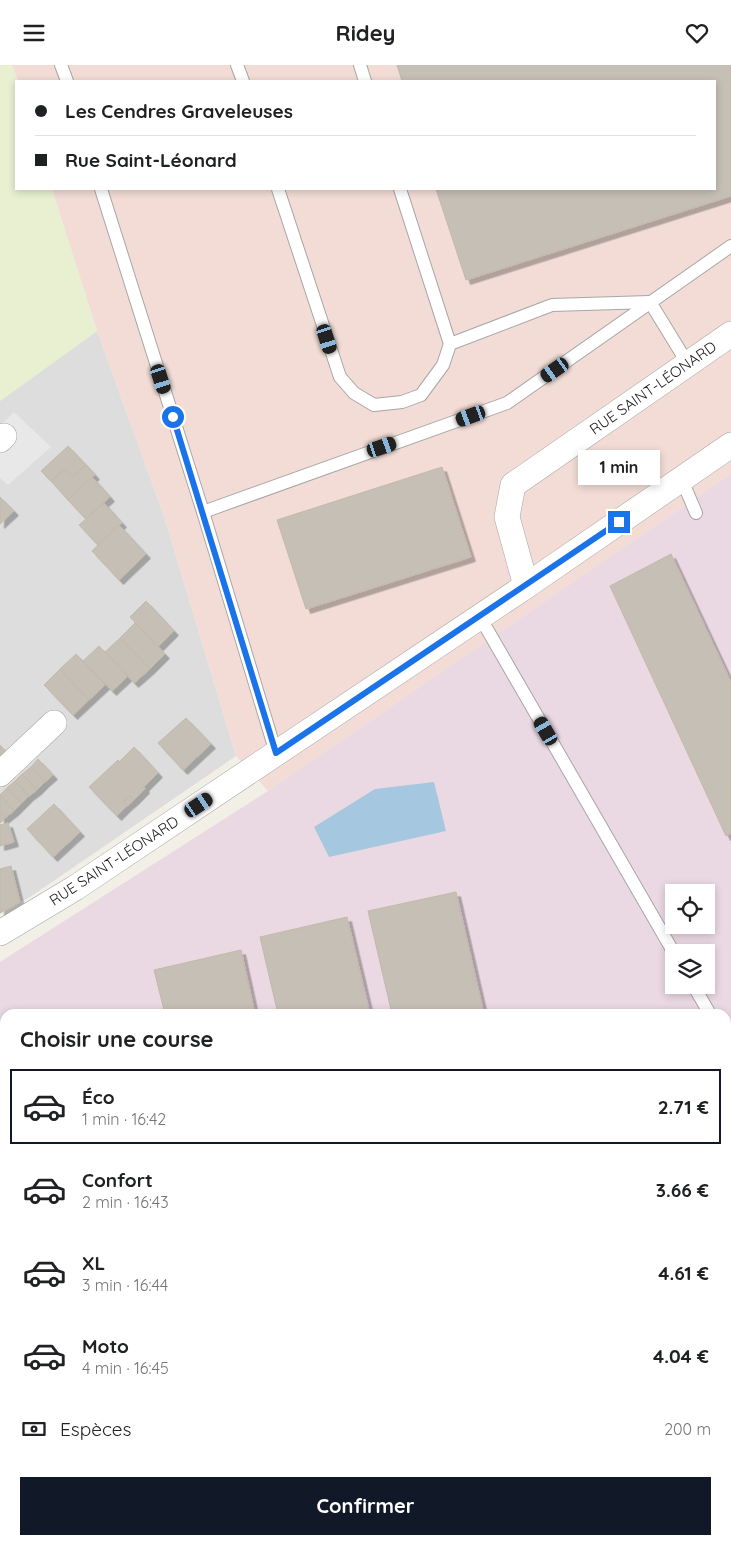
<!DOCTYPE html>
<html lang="fr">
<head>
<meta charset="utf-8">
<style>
	body { margin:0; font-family:Quicksand,sans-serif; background:#f2f2f2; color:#202124; height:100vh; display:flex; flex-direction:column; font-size:19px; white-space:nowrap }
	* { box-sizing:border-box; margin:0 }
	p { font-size:16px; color:#757577 }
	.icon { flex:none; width:28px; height:28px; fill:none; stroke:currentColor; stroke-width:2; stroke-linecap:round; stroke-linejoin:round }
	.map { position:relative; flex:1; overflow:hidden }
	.drawer { position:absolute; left:0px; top:944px; width:731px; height:536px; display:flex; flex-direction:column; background:#fff; border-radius:15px 15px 0 0; box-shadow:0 2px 8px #0003 }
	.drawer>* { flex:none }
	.guide { position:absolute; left:15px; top:15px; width:701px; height:110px; border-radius:0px; box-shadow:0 2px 8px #0003; display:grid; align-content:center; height:110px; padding:0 20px; background:#fff }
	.tools { position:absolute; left:665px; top:819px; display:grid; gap:10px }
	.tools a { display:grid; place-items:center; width:50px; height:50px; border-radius:0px; background:#fff; box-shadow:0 2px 8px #0003; font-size:25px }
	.end { position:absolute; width:22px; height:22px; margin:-11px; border:6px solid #1a73e8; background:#fff; box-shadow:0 0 0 2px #fff }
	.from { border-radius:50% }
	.bubble { position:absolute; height:35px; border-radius:0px; background:#fff; box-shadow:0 2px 8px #0003; font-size:16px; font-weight:700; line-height:35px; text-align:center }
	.car { position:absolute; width:15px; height:30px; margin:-15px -8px; border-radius:6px; box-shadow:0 0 4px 1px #0007; background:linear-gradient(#222 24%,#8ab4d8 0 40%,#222 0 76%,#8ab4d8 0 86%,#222 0) }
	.guide b { display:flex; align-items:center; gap:18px; height:48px; font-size:19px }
	.guide b+b { border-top:1px solid #e0e0e0 }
	.guide i { width:12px; height:12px; background:#202124 }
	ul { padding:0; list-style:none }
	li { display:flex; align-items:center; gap:15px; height:75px; margin:0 10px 8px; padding:0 10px; border:2px solid transparent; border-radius:0px }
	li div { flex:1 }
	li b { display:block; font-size:19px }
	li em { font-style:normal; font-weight:700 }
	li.current { border-color:#111827 }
	li>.icon { width:45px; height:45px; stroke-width:1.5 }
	h2 { padding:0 20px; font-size:22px; line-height:60px }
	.pay { display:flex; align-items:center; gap:12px; height:55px; padding:0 20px; font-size:19px }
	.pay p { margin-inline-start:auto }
	.cta { display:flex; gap:10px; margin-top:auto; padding:10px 20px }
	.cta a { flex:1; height:58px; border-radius:0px; background:#111827; color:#fff; font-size:20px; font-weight:700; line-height:58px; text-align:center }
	header { display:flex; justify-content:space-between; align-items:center; height:65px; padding:0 20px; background:#fff; font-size:22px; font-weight:700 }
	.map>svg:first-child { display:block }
</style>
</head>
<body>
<header><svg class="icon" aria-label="menu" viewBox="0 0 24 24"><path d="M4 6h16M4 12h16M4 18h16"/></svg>Ridey<svg class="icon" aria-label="heart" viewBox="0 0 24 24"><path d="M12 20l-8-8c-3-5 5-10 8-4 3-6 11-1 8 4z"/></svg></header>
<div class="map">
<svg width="731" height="1479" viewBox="0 0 731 1479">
	<defs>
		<filter id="shadow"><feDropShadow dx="4.5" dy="4.5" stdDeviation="0" flood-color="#0004"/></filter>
	</defs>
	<rect width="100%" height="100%" fill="#f1efe6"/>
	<!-- residential -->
	<g fill="#dedddd">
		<path d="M97,266L164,451L236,691L30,832L0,848V336Z"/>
		<path d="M0,1099L5,1123V1322L0,1323Z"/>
	</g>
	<!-- commercial -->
	<path fill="#f2dcd5" d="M12,0H731V409L268,726L236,691L164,451L97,266L52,124H715V16H18Z"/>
	<!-- industrial -->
	<path fill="#ead8e3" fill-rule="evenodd" d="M731,409V1479H0V1367L5,1366V1475H726V949H5V1123L0,1099V897L268,726ZM674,828H706V860H674ZM674,888H706V920H674Z"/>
	<!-- farmland -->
	<path fill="#e8f0d1" d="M0,0H12L17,16L16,124H52L97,266L0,336Z"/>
	<!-- parking -->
	<path fill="#e8e8e8" d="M14,347L51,382L8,420L0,413V361Z"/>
	<!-- water -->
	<path fill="#a5c7e0" d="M434,717L446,766L329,792L314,762L375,724Z"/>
	<!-- building -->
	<g fill="#c6bfb5" stroke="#c3b9a8" filter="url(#shadow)">
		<path d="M397,0H731V131L466,215L436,124H715V16H402Z"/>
		<path d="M68,381L86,400L73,412L65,404L51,416L41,406Z"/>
		<path d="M86,400L95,410L68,435L51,416L65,404L73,412Z"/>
		<path d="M442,402L471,492L306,544L277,455Z"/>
		<path d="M92,412L110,432L86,454L68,435Z"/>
		<path d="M0,432L14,446L0,459Z"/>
		<path d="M104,438L122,458L98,480L79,460Z"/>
		<path d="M119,460L146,489L119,515L92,486Z"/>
		<path d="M671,489L731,617V768L726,771L610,521Z"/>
		<path d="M146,536L174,566L158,582L130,552Z"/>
		<path d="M135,558L165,589L150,604L120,573Z"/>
		<path d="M120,573L150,604L134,618L105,587Z"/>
		<path d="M99,581L128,611L112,626L83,596Z"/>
		<path d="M76,589L105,620L89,635L60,604Z"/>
		<path d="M60,604L89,635L73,650L44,620Z"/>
		<path d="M186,653L211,679L183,705L158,678Z"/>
		<path d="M0,680L8,689L0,696Z"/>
		<path d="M134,682L158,708L144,722L145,724L134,735L130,731L123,737L127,741L117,751L89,722L118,695L119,697Z"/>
		<path d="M38,694L53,710L45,717L31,702Z"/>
		<path d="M31,702L45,717L37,725L22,709Z"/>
		<path d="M22,709L37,725L29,731L15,716Z"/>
		<path d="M15,716L29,731L22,738L7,723Z"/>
		<path d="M7,723L22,738L14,746L0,730Z"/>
		<path d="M0,730L14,746L5,753L0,747Z"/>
		<path d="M130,731L134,735L127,741L123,737Z"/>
		<path d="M54,739L80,767L53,792L27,764Z"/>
		<path d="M0,747L5,753L0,758Z"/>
		<path d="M8,758L14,777L0,781V760Z"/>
		<path d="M11,801L20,837L0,848V804Z"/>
		<path d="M456,827L484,949H392L368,846Z"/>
		<path d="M347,852L370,949H278L260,872Z"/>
		<path d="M241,885L255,949H165L154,905Z"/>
		<path d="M5,1180V1196H1L0,1181Z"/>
		<path d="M5,1256V1301L0,1302V1257Z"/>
		<path d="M731,1291V1479H0V1461L5,1459V1475H726V1293Z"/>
	</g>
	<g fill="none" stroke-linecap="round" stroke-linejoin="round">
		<defs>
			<g id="service">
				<path d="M61,0L67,16"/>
				<path d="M237,0L243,16"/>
				<path d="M360,0L365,16"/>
				<path d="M101,124L203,447L276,688"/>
				<path d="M278,124L340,312L354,328L374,340L402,337L421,330L443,300L450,279"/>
				<path d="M400,124L450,279L552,240L650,237L688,299"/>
				<path d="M682,415L696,448"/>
				<path d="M203,447L507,338L731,181"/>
				<path d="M480,552L674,888"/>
				<path d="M693,920L710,949"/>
				<path d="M726,978L731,986"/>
			</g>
			<g id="minor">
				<path d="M0,375L4,371"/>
				<path d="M526,521L507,452L513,420L731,269"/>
				<path d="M0,709L54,658"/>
				<path d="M0,868L75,823L526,521L731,380"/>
				<path d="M0,1341L5,1339"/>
			</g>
		</defs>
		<!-- service casing -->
		<use href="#service" stroke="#a7a7a7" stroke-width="14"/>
		<!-- minor casing -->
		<use href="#minor" stroke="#a7a7a7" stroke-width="26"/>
		<!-- service -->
		<use href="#service" stroke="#fff" stroke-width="12"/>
		<!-- minor -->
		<use href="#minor" stroke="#fff" stroke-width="25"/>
	</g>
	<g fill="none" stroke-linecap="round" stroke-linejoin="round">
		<!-- route -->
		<path stroke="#1a73e8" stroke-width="6" d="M173,352L276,688L619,457"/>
	</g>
	<g text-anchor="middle" stroke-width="5" stroke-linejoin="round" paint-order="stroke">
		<!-- street labels -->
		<g font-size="15" fill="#202020" stroke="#fff">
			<text transform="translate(653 323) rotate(-35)" y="5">RUE SAINT-LÉONARD</text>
			<text transform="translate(114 796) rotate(-33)" y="5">RUE SAINT-LÉONARD</text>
		</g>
	</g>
</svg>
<div class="tools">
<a><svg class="icon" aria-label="locate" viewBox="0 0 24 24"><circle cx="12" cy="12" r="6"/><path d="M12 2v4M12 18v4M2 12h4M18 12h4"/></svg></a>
<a><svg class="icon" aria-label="layers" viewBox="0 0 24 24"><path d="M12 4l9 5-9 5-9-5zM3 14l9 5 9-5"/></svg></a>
</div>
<i class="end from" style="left:173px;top:352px"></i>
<i class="end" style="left:619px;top:457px"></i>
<div class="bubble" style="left:578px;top:385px;width:82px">1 min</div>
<i class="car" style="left:327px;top:274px;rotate:162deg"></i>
<i class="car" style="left:555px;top:305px;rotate:235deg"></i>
<i class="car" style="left:161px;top:314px;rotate:162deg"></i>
<i class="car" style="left:471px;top:351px;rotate:250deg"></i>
<i class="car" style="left:382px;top:382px;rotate:71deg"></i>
<i class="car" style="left:546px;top:666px;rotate:330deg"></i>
<i class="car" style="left:199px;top:740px;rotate:56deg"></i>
<div class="guide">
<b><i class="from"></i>Les Cendres Graveleuses</b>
<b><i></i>Rue Saint-Léonard</b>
</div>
<section class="drawer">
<h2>Choisir une course</h2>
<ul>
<li class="current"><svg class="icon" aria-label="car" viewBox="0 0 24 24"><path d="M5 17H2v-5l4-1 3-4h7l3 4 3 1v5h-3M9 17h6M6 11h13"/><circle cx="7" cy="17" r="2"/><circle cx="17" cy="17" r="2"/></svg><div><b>Éco</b><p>1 min · 16:42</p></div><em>2.71 €</em></li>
<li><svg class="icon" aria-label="car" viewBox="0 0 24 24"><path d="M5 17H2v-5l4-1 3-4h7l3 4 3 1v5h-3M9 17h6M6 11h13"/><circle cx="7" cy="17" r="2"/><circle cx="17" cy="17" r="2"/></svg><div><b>Confort</b><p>2 min · 16:43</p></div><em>3.66 €</em></li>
<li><svg class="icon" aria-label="car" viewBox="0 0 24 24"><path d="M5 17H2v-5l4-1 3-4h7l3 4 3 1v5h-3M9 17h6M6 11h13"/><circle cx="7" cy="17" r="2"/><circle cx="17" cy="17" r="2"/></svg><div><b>XL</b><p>3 min · 16:44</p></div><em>4.61 €</em></li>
<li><svg class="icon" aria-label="car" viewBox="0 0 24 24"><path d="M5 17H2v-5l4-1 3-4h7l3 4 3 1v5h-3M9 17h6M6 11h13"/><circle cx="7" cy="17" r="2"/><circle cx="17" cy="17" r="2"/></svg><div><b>Moto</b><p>4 min · 16:45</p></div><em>4.04 €</em></li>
</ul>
<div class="pay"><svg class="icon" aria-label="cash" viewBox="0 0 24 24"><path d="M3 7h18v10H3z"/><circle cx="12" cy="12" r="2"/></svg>Espèces<p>200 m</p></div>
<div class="cta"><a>Confirmer</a></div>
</section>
</div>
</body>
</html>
